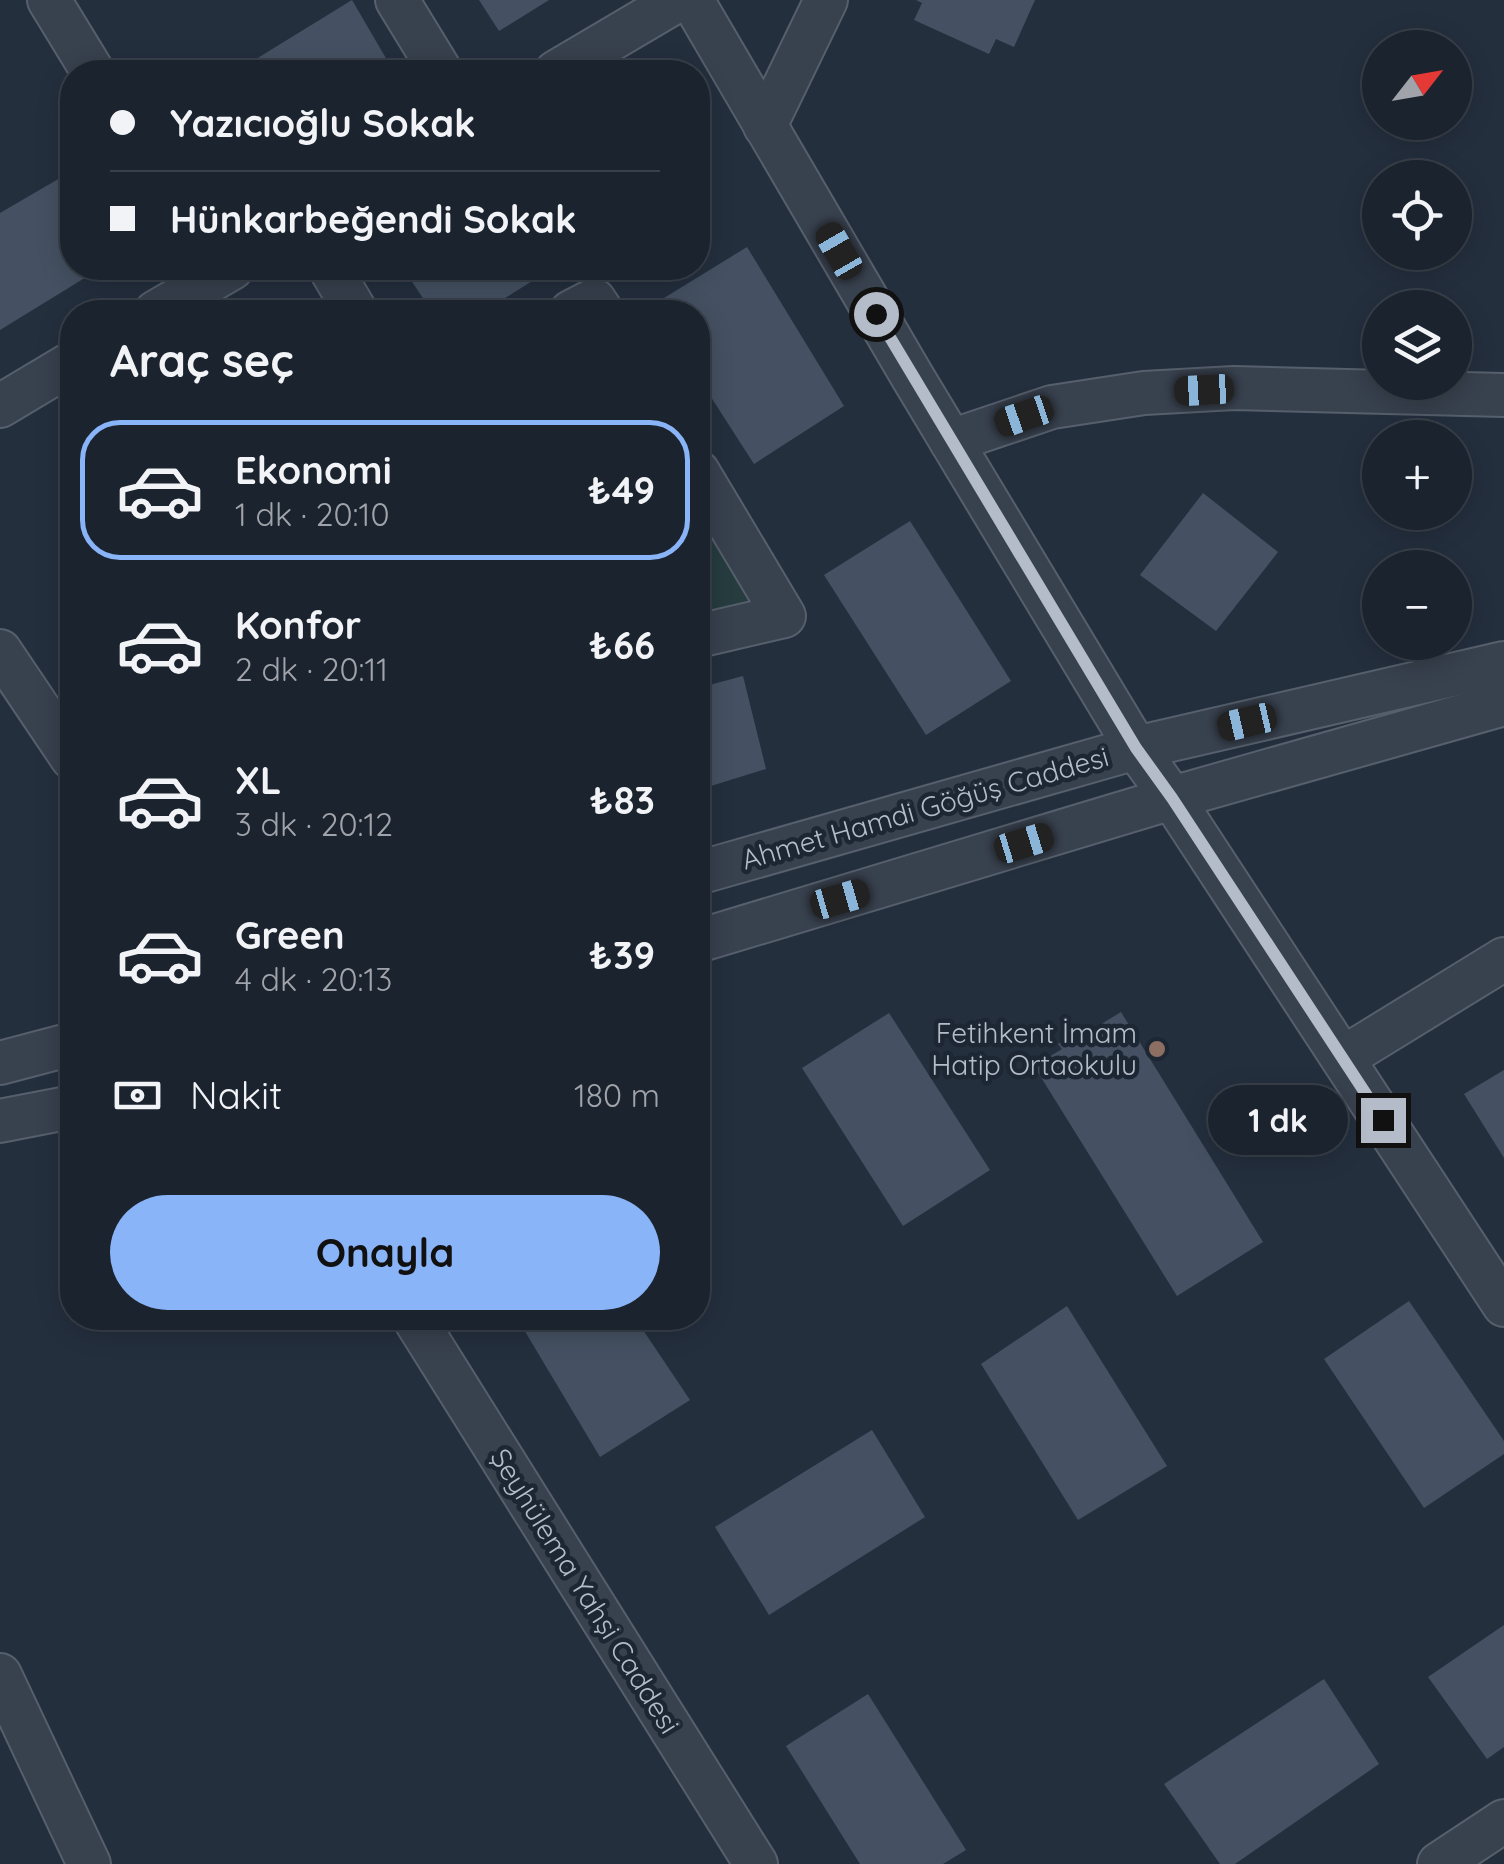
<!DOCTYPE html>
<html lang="tr">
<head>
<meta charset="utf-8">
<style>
	body { margin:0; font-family:Quicksand,sans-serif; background:#242b36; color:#f1f3f6; height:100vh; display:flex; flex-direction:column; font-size:38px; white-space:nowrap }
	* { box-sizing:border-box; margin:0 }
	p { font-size:32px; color:#a0a4aa }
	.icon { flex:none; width:55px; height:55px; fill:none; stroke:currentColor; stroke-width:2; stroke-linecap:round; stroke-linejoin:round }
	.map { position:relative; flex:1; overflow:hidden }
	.sheet { position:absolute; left:60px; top:300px; width:650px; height:1030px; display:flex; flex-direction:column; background:#1b232e; border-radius:40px; box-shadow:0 5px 25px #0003,0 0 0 2px #39404a }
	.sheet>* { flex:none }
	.banner { position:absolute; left:60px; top:60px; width:650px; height:220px; border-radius:40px; box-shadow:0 5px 25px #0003,0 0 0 2px #39404a; display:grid; align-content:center; height:220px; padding:0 50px; background:#1b232e }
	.needle { width:65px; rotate:59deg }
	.controls { position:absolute; left:1362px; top:30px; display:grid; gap:20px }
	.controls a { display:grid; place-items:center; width:110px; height:110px; border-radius:50%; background:#1b232e; box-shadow:0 5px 25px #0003,0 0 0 2px #39404a; font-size:50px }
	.end { position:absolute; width:45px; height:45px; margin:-22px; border:12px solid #b4bcc9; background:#111; box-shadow:0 0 0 5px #111 }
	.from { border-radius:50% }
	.bubble { position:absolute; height:70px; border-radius:35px; background:#1b232e; box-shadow:0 5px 25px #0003,0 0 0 2px #39404a; font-size:32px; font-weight:800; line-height:70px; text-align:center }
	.car { position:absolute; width:30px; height:60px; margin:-30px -15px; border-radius:12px; box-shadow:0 0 8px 2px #0007; background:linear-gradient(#222 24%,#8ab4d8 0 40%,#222 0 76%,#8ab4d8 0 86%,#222 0) }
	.banner b { display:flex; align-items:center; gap:35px; height:95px; font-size:38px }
	.banner b+b { border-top:2px solid #39404a }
	.banner i { width:25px; height:25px; background:#f1f3f6 }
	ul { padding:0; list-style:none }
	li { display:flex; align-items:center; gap:30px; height:140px; margin:0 20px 15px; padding:0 30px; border:5px solid transparent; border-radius:40px }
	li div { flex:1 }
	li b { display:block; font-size:38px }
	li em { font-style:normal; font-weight:800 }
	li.on { border-color:#8ab4f8 }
	li>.icon { width:90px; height:90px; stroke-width:1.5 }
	h2 { padding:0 50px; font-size:45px; line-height:120px }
	.pay { display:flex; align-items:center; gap:25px; height:110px; padding:0 50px; font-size:38px }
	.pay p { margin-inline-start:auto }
	.cta { display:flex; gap:20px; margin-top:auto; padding:20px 50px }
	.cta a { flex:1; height:115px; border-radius:60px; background:#8ab4f8; color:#111; font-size:40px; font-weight:800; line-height:115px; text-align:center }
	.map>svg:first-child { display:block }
</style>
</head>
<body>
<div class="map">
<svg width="1504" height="1864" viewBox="0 0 1504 1864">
	<rect width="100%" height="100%" fill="#242f3e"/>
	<!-- green -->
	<path fill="#263c3f" d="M698,508L750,600L698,613Z"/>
	<!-- building -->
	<g fill="#455162">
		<path d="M352,0L394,72H235Z"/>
		<path d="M479,0H549L499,31Z"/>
		<path d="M916,0H1035L1014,47L996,39L989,54L914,20L922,3Z"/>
		<path d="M72,171V268H101L0,330V213Z"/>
		<path d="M747,247L844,406L754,464L698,377V312H655L651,306Z"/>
		<path d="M403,268H553L483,312H432Z"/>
		<path d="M1203,493L1278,552L1216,631L1140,575Z"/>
		<path d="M910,521L1011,681L926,735L824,575Z"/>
		<path d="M743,676L766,769L698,790V688Z"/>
		<path d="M1121,1012L1263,1242L1177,1296L1034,1066L1062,1049L1058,1044L1077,1031L1080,1037Z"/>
		<path d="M889,1013L990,1170L903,1226L802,1068Z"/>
		<path d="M1504,1070V1158L1464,1094Z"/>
		<path d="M1409,1301L1504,1441V1454L1424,1508L1324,1359Z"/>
		<path d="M1067,1306L1167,1466L1078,1520L981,1364Z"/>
		<path d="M517,1318H635L690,1400L600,1457Z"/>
		<path d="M872,1430L925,1517L769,1615L715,1527Z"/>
		<path d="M1504,1625V1747L1487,1759L1428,1677Z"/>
		<path d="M1324,1679L1379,1764L1235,1864H1220L1164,1784Z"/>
		<path d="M868,1694L966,1850L943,1864H860L786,1746Z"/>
	</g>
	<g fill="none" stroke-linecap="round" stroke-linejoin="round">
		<defs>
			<g id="minor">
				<path d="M49,0L93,72"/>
				<path d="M397,0L441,72"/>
				<path d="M692,0L912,376L1136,748L1172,798L1504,1305"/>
				<path d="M556,72L678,0"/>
				<path d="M765,126L826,0"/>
				<path d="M330,268L356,312"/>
				<path d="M156,312L232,268"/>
				<path d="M571,312L594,300L602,312"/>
				<path d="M0,406L72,363"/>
				<path d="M951,441L1052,407L1144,393L1234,388L1504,395"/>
				<path d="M698,472L784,616L698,636"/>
				<path d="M0,651L72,758"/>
				<path d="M698,873L1136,748L1504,663"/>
				<path d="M698,941L1172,798L1504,704"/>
				<path d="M1343,1058L1504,959"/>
				<path d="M0,1063L72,1044"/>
				<path d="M0,1121L72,1107"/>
				<path d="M414,1318L756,1864"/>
				<path d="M0,1675L89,1864"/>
				<path d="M1439,1864L1504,1821"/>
			</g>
		</defs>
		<!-- minor casing -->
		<use href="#minor" stroke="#565f6c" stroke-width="46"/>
		<!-- minor -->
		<use href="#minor" stroke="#38414e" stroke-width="42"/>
	</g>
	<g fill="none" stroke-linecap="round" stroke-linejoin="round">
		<!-- route -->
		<path stroke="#b4bcc9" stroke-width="12" d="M876,314L1136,748L1172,798L1383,1120"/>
	</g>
	<!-- markers -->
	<circle fill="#8d6e63" stroke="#1d2633" stroke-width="4" cx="1157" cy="1049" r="10"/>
	<g text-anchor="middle" stroke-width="9" stroke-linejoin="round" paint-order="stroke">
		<!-- street labels -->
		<g font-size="28" fill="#b4bcc9" stroke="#1d2633">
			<text transform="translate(925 808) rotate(-16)" y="10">Ahmet Hamdi Göğüş Caddesi</text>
			<text transform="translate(585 1591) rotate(58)" y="10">Şeyhülema Yahşi Caddesi</text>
		</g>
		<!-- poi labels -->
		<g font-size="28" fill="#b4bcc9" stroke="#1d2633" text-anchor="end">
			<text x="1137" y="1043">Fetihkent İmam<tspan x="1137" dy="32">Hatip Ortaokulu</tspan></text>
		</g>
	</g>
</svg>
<div class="controls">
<a><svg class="needle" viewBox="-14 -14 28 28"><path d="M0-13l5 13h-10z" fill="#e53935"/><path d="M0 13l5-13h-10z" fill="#a0a4aa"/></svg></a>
<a><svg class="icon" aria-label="locate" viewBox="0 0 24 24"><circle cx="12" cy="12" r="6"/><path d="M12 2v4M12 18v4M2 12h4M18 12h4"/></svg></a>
<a><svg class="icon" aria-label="layers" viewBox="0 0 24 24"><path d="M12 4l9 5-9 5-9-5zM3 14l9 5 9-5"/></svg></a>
<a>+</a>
<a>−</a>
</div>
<i class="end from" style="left:876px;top:314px"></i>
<i class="end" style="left:1383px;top:1120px"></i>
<div class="bubble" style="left:1208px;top:1085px;width:140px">1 dk</div>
<i class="car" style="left:839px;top:251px;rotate:330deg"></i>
<i class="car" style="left:1204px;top:390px;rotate:267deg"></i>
<i class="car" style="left:1024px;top:416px;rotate:251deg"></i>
<i class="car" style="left:1247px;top:722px;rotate:257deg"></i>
<i class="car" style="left:1024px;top:843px;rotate:73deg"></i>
<i class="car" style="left:840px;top:899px;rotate:74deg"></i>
<div class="banner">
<b><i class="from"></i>Yazıcıoğlu Sokak</b>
<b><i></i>Hünkarbeğendi Sokak</b>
</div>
<section class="sheet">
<h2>Araç seç</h2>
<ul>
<li class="on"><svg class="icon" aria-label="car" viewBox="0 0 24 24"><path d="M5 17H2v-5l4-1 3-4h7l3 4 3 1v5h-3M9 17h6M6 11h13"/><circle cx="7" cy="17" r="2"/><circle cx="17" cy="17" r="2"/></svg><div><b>Ekonomi</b><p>1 dk · 20:10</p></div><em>₺49</em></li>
<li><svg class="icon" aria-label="car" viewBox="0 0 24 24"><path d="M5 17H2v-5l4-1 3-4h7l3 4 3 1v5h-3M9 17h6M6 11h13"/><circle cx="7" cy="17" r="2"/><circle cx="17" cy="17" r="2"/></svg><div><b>Konfor</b><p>2 dk · 20:11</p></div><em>₺66</em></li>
<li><svg class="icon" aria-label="car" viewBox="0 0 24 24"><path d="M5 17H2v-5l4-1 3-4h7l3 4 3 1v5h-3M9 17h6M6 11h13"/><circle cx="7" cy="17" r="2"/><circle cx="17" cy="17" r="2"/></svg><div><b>XL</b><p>3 dk · 20:12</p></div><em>₺83</em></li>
<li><svg class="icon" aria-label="car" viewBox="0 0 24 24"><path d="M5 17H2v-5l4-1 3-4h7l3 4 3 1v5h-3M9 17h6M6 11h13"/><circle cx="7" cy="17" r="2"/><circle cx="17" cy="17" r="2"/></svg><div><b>Green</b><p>4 dk · 20:13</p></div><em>₺39</em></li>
</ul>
<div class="pay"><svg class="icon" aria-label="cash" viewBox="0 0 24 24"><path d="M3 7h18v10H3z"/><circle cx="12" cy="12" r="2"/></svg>Nakit<p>180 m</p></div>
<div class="cta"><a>Onayla</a></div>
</section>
</div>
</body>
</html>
